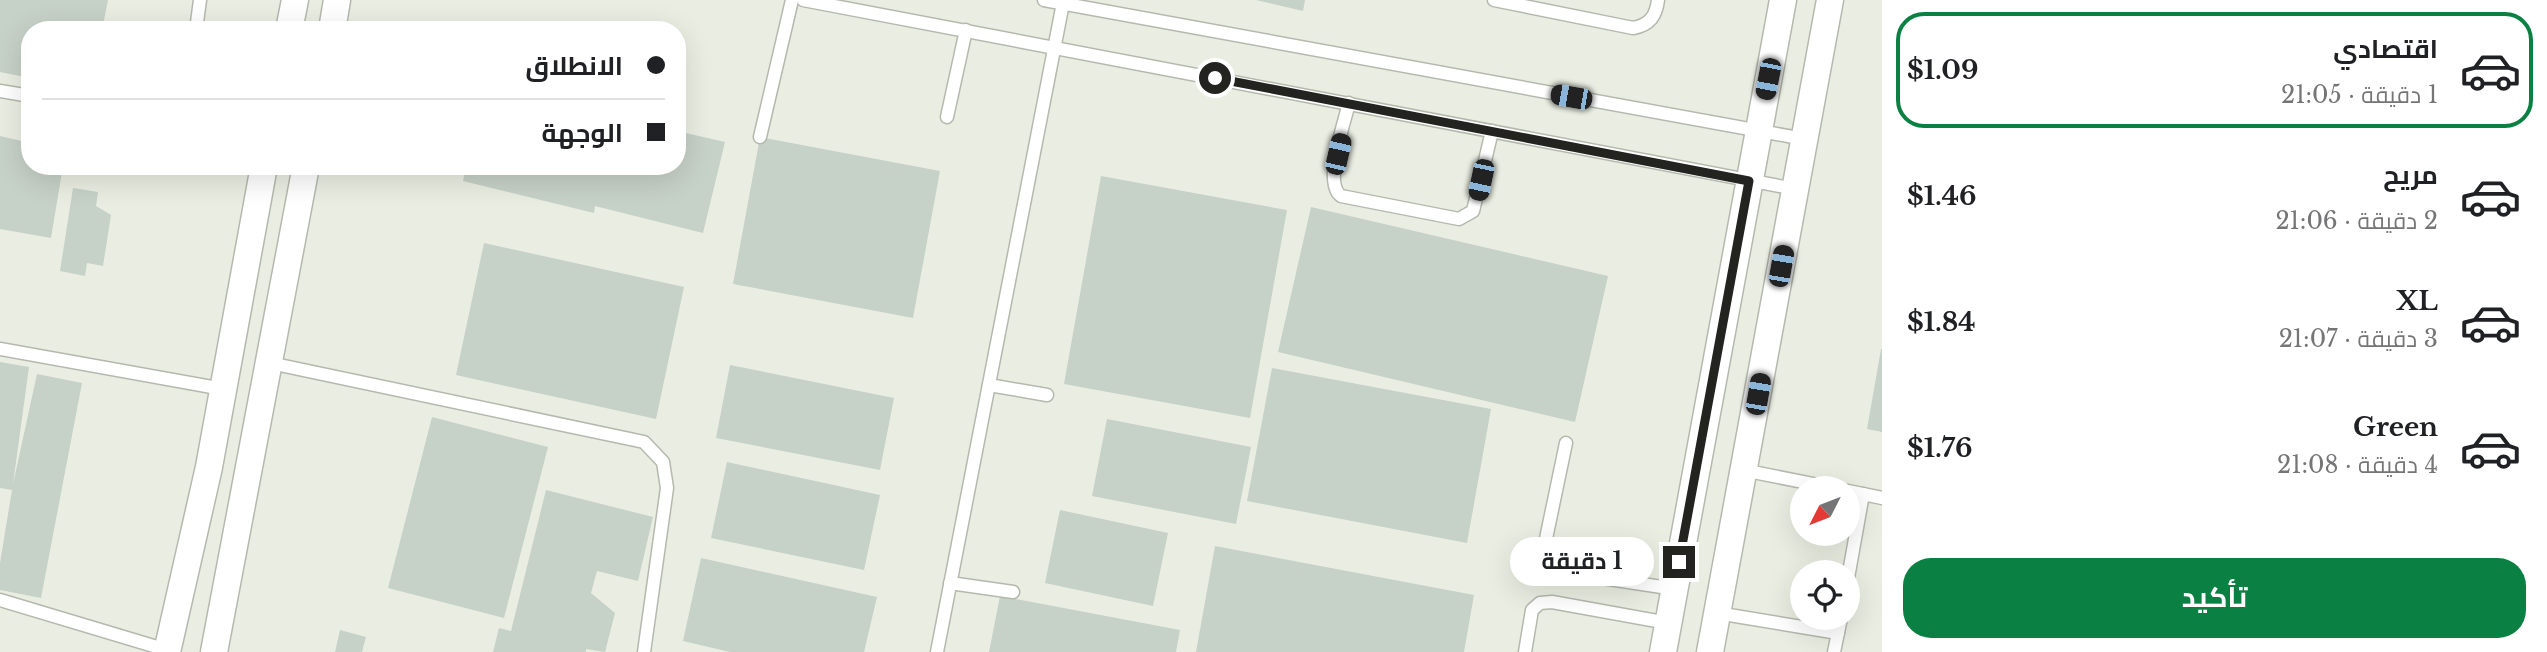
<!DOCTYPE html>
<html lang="ar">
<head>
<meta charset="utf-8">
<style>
	body { margin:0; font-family:"Libre Baskerville",Cairo,serif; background:#f6f6f6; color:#202124; direction:rtl; height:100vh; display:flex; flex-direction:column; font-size:26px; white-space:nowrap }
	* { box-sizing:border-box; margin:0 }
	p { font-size:23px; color:#757577 }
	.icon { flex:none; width:38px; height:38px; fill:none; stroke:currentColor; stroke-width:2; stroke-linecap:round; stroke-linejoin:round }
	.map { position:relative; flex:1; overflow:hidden; direction:ltr }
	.drawer { display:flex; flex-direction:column; background:#fff; width:665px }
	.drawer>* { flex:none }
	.guide { position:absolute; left:21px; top:21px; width:665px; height:154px; border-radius:28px; box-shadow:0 7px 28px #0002; direction:rtl; display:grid; align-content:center; height:154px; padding:0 21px; background:#fff }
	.needle { width:46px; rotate:228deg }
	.controls { position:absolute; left:1790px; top:476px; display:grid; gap:14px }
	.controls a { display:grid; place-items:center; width:70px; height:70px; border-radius:50%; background:#fff; box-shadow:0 7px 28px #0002; font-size:35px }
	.end { position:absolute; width:32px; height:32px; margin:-16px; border:9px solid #232420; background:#fff; box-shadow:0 0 0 4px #fff }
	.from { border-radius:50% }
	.bubble { position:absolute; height:49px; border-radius:24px; background:#fff; box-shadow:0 7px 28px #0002; font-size:23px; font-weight:700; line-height:49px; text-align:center; direction:rtl }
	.car { position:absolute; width:21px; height:42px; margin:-21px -10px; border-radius:9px; box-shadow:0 0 5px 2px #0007; background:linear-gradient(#222 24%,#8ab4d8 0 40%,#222 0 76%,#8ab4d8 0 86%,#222 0) }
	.guide b { display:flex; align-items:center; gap:24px; height:66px; font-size:26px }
	.guide b+b { border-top:2px solid #e0e0e0 }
	.guide i { width:18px; height:18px; background:#202124 }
	ul { padding:12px 0 0; list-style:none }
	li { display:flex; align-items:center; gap:21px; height:116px; margin:0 14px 10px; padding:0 7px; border:4px solid transparent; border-radius:28px }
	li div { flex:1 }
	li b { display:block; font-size:26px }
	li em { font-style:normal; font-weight:700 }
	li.current { border-color:#0b8043 }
	li>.icon { width:63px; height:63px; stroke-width:1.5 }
	.cta { display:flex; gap:14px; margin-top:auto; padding:14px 21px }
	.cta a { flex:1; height:80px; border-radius:28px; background:#0b8043; color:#fff; font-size:28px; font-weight:700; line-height:80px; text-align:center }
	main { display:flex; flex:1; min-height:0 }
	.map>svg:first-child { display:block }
</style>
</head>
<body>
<main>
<section class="drawer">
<ul>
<li class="current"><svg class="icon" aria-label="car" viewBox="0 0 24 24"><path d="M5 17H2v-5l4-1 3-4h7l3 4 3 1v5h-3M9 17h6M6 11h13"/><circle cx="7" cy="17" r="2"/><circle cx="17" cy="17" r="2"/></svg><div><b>اقتصادي</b><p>1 دقيقة · 21:05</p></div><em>$1.09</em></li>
<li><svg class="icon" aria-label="car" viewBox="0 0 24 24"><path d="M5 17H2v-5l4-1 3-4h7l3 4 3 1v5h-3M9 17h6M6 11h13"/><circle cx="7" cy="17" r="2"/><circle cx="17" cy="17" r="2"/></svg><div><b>مريح</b><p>2 دقيقة · 21:06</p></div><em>$1.46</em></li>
<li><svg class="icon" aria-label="car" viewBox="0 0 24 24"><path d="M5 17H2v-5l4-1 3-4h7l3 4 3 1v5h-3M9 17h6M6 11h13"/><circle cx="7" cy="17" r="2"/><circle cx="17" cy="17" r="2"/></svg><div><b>XL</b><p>3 دقيقة · 21:07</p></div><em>$1.84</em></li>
<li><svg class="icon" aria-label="car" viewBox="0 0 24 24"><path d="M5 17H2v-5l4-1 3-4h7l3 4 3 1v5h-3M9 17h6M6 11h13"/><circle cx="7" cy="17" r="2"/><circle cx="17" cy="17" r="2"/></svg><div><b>Green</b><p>4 دقيقة · 21:08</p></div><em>$1.76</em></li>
</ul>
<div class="cta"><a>تأكيد</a></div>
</section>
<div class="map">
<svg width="1882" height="652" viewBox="0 0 1882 652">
	<rect width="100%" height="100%" fill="#eaeee2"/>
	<!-- building -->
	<g fill="#c6d1c7">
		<path d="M0,0H108L102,30H30V78L0,72Z"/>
		<path d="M1256,0H1305L1303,11Z"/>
		<path d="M677,131L725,142L703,233L595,206L594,213L463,181L466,166H677Z"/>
		<path d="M0,136L30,143V166H63L51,238L0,229Z"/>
		<path d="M760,137L940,171L913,318L733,284Z"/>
		<path d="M1101,176L1287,210L1250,418L1064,384Z"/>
		<path d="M73,188L98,192L96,206L111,215L103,266L87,263L85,276L60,271Z"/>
		<path d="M1311,207L1608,276L1575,422L1278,352Z"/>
		<path d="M484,243L684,287L656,419L456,375Z"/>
		<path d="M1881,349H1882V432L1867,429Z"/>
		<path d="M0,362L29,367L13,484L37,374L82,383L41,598L0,590V563L12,490L0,488Z"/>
		<path d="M730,365L894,398L880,470L716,438Z"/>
		<path d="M1272,368L1491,409L1467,543L1247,501Z"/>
		<path d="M432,417L548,447L504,618L388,588Z"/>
		<path d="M1107,419L1251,447L1236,524L1092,496Z"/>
		<path d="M727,462L880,495L864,570L711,538Z"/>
		<path d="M546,490L653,517L638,581L597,571L591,593L615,613L605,652L586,649V652H493L499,628L511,631Z"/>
		<path d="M1060,510L1168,533L1153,606L1045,583Z"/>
		<path d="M1215,546L1474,595L1464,652H1196Z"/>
		<path d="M701,558L877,597L864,652H730L683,641Z"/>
		<path d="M1000,596L1180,630L1176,652H989Z"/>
		<path d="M340,630L366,637L362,652H335Z"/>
	</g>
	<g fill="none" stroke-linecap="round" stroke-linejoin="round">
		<defs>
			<g id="service">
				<path d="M803,0L1795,189"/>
				<path d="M1044,0L1804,139"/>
				<path d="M1494,0L1633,28C1650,25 1656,16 1658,0"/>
				<path d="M196,30L200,0"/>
				<path d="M0,91L30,96"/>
				<path d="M1349,103C1344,124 1323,183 1341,196L1459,219L1473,211L1492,131"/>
				<path d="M947,117L966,30"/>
				<path d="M760,137L792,0"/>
				<path d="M0,349L223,389"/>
				<path d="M270,363L644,442L663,462L667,488L644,652"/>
				<path d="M989,385L1047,395"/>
				<path d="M1566,443L1543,553L1544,566L1549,570L1675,589"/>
				<path d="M1743,470L1833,488"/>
				<path d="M1848,491L1882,498"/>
				<path d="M1848,578L1863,494"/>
				<path d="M950,583L1013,592"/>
				<path d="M0,600L167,650"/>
				<path d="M1717,613L1838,633"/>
				<path d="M937,652L1063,3"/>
				<path d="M1525,652L1532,610L1540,603L1552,602L1668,623"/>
				<path d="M1834,652L1841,618"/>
			</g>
			<g id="minor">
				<path d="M289,30L295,0"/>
				<path d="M332,30L337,0"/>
				<path d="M167,652L209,467L264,166"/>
				<path d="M214,652L306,166"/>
				<path d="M1663,652L1783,0"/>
				<path d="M1710,652L1830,0"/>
			</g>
		</defs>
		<!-- service casing -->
		<use href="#service" stroke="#b5b9ad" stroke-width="15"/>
		<!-- minor casing -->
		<use href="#minor" stroke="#b5b9ad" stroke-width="29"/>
		<!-- service -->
		<use href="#service" stroke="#fff" stroke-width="12"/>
		<!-- minor -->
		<use href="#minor" stroke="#fff" stroke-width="26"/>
	</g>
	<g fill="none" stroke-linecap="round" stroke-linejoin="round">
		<!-- route -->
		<path stroke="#232420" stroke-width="9" d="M1215,78L1749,181L1679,562"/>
	</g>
</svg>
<div class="controls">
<a><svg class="needle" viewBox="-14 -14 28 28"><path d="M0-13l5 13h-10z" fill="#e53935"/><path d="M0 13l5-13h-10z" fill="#757577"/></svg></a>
<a><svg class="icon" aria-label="locate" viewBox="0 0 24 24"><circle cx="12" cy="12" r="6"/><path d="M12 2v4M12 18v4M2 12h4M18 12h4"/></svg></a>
</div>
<i class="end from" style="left:1215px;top:78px"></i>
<i class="end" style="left:1679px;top:562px"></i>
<div class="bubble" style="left:1510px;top:537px;width:144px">1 دقيقة</div>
<i class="car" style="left:1768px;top:79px;rotate:191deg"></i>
<i class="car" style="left:1571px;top:97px;rotate:280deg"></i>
<i class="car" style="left:1338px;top:154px;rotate:13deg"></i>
<i class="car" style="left:1481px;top:180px;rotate:192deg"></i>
<i class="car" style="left:1781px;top:266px;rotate:10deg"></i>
<i class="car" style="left:1758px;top:394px;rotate:10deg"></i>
<div class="guide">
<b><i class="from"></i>الانطلاق</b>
<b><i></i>الوجهة</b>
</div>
</div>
</main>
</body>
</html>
